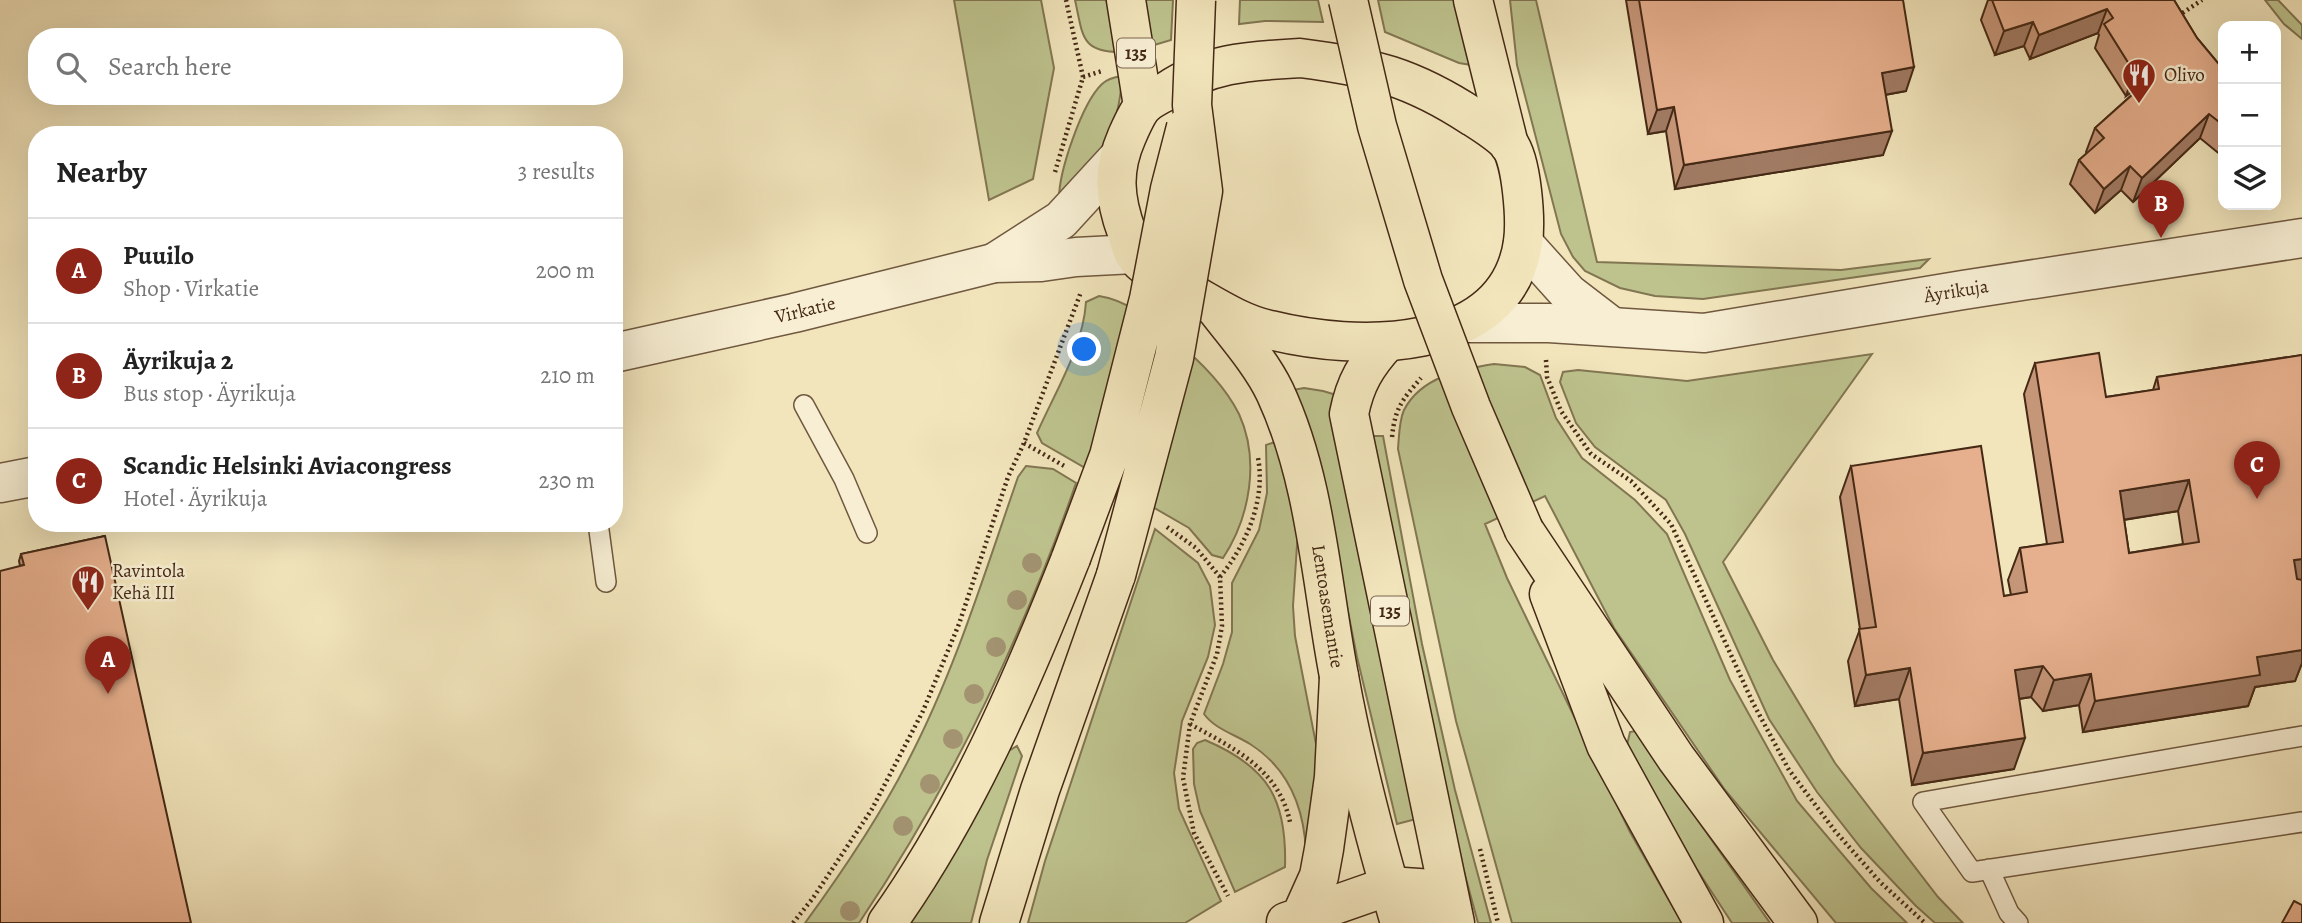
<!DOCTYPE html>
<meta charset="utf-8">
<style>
body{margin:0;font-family:Alegreya,serif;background:#f6f6f6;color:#222}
.controls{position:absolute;right:21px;top:21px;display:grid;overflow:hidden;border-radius:14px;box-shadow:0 7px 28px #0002}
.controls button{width:63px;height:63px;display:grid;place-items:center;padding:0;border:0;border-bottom:2px solid #e0e0e0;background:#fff;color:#222;font:35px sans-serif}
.you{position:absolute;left:1085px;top:350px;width:24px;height:24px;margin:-18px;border:5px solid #fff;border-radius:50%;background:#1a73e8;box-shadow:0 0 0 10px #1a73e833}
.badge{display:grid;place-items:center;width:46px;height:46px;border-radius:50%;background:#8f2418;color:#fff;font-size:23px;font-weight:700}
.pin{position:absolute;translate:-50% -58px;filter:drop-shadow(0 2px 4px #0008)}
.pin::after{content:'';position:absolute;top:37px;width:24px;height:21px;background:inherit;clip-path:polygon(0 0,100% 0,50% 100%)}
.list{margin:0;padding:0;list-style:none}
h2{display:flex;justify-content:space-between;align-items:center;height:91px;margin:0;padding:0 28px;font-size:30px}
h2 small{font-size:23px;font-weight:400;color:#767676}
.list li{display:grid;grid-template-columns:46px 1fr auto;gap:21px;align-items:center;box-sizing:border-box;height:105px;padding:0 28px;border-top:2px solid #e0e0e0}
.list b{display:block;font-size:26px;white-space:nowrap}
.list p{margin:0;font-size:23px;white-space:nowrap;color:#767676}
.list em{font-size:23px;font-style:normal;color:#767676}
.icon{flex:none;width:38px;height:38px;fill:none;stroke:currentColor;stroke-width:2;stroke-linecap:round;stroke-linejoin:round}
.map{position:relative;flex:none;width:2302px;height:923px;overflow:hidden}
.search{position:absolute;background:#fff;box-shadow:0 7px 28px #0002;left:28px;top:28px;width:595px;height:77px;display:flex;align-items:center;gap:18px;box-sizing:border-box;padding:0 24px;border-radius:28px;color:#767676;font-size:26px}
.panel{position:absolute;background:#fff;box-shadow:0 7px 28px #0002;left:28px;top:126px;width:595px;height:406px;border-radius:28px}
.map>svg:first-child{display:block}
.green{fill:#bec38e;stroke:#827652;stroke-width:2}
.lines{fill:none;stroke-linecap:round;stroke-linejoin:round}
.service-casing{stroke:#70583f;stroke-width:22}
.tertiary-casing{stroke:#70583f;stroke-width:41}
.primary-casing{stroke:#452915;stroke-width:41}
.trunk-casing{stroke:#452915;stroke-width:41}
.path{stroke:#452915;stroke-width:4.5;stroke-dasharray:2 3.5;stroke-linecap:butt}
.service{stroke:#f7eed3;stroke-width:19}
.tertiary{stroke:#f7eed3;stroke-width:38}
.primary{stroke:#f2e5bc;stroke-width:38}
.trunk{stroke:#f2e5bc;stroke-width:38}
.trunk-bridge-casing{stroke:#452915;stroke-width:41;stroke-linecap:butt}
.trunk-bridge{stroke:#f2e5bc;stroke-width:38}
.tree{fill:#a39371}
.wall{fill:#c69679;stroke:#452915;stroke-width:2;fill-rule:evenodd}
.shaded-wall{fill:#a17a63;stroke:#452915;stroke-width:2}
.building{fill:#e6af8d;stroke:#452915;stroke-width:2;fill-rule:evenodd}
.labels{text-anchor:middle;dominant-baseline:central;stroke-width:5;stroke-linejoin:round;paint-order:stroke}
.shield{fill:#f7eed3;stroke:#7a644e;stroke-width:2}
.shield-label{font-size:18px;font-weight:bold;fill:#452915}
.poi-label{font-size:19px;fill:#452915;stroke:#f7eed3;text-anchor:start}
.street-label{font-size:19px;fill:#452915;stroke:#f7eed3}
</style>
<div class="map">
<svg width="2302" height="923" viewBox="0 0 2302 923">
<rect width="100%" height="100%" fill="#f2e5bc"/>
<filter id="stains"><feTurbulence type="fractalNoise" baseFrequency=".00286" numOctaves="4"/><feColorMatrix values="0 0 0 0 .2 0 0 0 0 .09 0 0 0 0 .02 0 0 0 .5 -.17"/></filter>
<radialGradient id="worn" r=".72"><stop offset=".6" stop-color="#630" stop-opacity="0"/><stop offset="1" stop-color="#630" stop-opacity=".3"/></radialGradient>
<!-- green -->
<path class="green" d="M954,0H1041L1054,68L1033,179L989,200Z
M1075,0H1106L1112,13L1123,52C1080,53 1083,35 1075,0Z
M1139,0H1173L1171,40L1151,46Z
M1240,0H1318L1323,22L1265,21L1239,24Z
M1378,0H1460L1477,66L1459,63L1385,32Z
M1510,0H1536L1597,262L1841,270L1929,259L1920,268L1703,299L1655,296L1620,288L1585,271L1573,257L1561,234L1517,65Z
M2265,0H2278L2302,25V39L2284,24Z
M1122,76C1119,137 1098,158 1059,201C1058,173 1082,103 1102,84C1107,79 1115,77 1122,76Z
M1099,296C1127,300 1151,320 1172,338C1198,359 1224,384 1239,414C1260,460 1250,517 1223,558L1212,555L1189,528L1042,443L1037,433C1055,392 1083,348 1086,302Z
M1872,354L1723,562L1773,660L1835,763L1938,897L1963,923H1935L1916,906L1861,848L1817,792L1769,719L1685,534L1666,500L1595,447L1576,423L1560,382L1563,372L1578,370L1687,381Z
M1494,364L1525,367L1540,375L1556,418L1582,458L1635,500L1667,534L1730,680L1797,801L1871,888L1907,923H1836L1725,790L1614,628L1545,496L1485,524L1507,578L1630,832L1682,923H1512L1456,721L1398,449C1399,437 1399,421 1404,410C1421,377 1461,369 1494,364Z
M1304,388L1323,391L1340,396L1416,819L1397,824L1357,657L1330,521L1287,391Z
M1367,436H1383L1422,644L1455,790L1491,923H1478L1432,753Z
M1281,440L1299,515L1293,606L1295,636L1317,749L1319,794L1306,852C1304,808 1288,768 1250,744C1234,734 1215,729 1204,714L1223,664L1232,632V583L1259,530L1267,493L1266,445Z
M1026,466L1053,469L1076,483C1022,639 951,786 859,923H805C843,871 879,818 908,761C955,671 985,572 1018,477Z
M1155,529L1198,563L1210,586L1215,625L1208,657L1182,721L1174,773L1179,809L1221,901L1185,923H1028L1045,861Z
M1635,731L1645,745L1770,923H1732L1696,868L1627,745L1630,732Z
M1205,740C1269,767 1287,800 1285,867L1235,892L1200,811L1194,784L1193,749L1197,743Z
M1017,746L1022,756L987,860L971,923H906L1007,752Z"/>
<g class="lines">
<!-- service casing -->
<g class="service-casing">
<path id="service" d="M804,405L844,479L867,533
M598,523L606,582
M2302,736L1923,802L1972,872L2302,822
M1989,869L2009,913L2018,923"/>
</g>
<!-- tertiary casing -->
<g class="tertiary-casing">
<g id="tertiary">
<path d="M1523,243L1568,293L1611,326"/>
<path d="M994,263L1061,220L1117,159"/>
<path id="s1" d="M1466,323H1549L1704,333L1963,290L2302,238"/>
<path id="s2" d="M614,353L794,313L994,263L1041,262L1076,257L1134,254"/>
<path d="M0,483L37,476"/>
</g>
</g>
<!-- primary casing -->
<g class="primary-casing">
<g id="primary">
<path d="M1300,58C1372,67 1412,77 1473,117C1484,124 1500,134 1509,144C1522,161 1526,220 1523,242C1507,356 1354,351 1270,330C1241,324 1214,306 1189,292C1172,281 1146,272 1134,254C1131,248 1129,239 1127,233C1114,198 1112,170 1127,136C1131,127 1137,113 1143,106C1149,100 1159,95 1167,91C1210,62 1250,61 1300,58Z"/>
<path id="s3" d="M1217,310C1237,336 1261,363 1275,392C1316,480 1321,582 1339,676C1354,759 1376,842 1400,923"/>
<path d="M1387,342C1366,365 1355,383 1349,414L1455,923"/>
</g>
</g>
<!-- trunk casing -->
<g class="trunk-casing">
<path id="trunk" d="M1126,0L1143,106
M1473,0L1509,145
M1524,530L1676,758L1798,923
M1549,594L1606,745L1704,923
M1301,916L1319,876L1324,849L1334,777L1339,677
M1286,922L1389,886L1447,890
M887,923C966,812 1021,684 1071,558
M999,923L1040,790L1116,575
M1409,923L1447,890"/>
</g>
<!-- path -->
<path class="path" d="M2178,16L2202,0
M1083,77L1102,71
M1055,172L1083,77L1066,0
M1546,360L1547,377L1561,411L1591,454L1631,481L1671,524L1753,703L1789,770L1835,831L1880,882L1925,923
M1392,437C1395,408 1402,400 1421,378
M1024,443L1066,467
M1167,527L1196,548L1220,577L1222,626L1217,654L1190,724L1183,778L1194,833L1228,896
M1220,577C1246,545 1266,500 1258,458
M1190,724C1233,748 1279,769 1290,822
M1480,849L1498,923
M793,923L813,898L872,809L923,711L959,624L1008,477L1024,443L1081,292"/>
<!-- service -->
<use href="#service" class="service"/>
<!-- tertiary -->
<use href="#tertiary" class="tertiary"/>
<!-- primary -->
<use href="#primary" class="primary"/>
<!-- trunk -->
<use href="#trunk" class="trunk"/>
<!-- trunk-bridge casing -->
<g class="trunk-bridge-casing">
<path id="trunk-bridge" d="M1348,0L1377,126L1423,280L1471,407L1524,530
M1071,558L1109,456L1149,299L1170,189L1186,127
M1116,575L1174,358L1203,191L1192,105L1196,0"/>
</g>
<!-- trunk-bridge -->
<use href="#trunk-bridge" class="trunk-bridge"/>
</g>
<!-- trees -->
<g class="tree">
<circle cx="1032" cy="563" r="10"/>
<circle cx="1017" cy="600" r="10"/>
<circle cx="996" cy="647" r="10"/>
<circle cx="974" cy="694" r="10"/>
<circle cx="953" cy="739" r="10"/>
<circle cx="930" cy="784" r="10"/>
<circle cx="903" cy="826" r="10"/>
<circle cx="850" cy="911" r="10"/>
</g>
<!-- wall -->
<path class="wall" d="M1626,0H1903L1906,91L1885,95L1883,155L1675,189L1666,131L1648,134Z
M1988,0H2174L2197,38L2223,69V154L2222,156L2200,138L2133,202L2121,190L2095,213L2070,184L2079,160L2087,153L2086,152L2095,128L2135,92L2134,90L2126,96L2095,48L2099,35L2098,33L2030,59L2024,46L1995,55L1981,20Z
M2302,355V663L2295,681L2255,687L2248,706L2083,732L2079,705L2043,711L2031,697L2019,699L2014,769L1912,785L1899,699L1855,706L1848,661L1860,629L1840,497L1851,466L2004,596L2011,595L2008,580L2020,548L2047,544L2024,394L2035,363L2106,397L2153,390L2157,377ZM2178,511L2183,544L2129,553L2124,520Z
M105,536L20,566L19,561L21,554Z"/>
<!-- shaded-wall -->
<path class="shaded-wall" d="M2107,9L2098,33L2030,59L2039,35Z
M2033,22L2024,46L1995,55L2004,31Z
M2143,66L2134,90L2126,96L2134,72Z
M1914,67L1906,91L1873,97L1882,73Z
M1674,107L1666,131L1648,134L1657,110Z
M2209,114L2200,138L2133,202L2142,178Z
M1892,131L1883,155L1675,189L1684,165Z
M2130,166L2121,190L2095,213L2104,189Z
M2189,480L2178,511L2109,522L2120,491Z
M2302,559V588L2283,591L2294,560Z
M2302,650V663L2295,681L2255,687L2248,706L2083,732L2095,701L2257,657Z
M2043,666L2031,697L2004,701L2015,670Z
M1910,668L1899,699L1855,706L1866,675Z
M2091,674L2079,705L2043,711L2054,680Z
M2025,738L2014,769L1912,785L1923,753Z"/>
<!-- building -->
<path class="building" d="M1639,0H1903L1914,67L1882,73L1892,131L1684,165L1674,107L1657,110Z
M1992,0H2174L2197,38L2223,69V125L2209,114L2142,178L2130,166L2104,189L2079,160L2104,138L2095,128L2151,78L2143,66L2134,72L2104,24L2113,18L2107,9L2039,35L2033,22L2004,31Z
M2099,353L2106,397L2159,389L2157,377L2302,355V559L2294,560L2297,579L2302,580V650L2257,657L2260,675L2095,701L2091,674L2054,680L2043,666L2015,670L2025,738L1923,753L1910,668L1866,675L1859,629L1876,627L1851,466L1981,446L2004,596L2027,592L2020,548L2063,542L2035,363ZM2189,480L2199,542L2129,553L2120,491Z
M105,536L191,923H0V571L24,565L21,554Z
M2294,901L2302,905V923H2282Z"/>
<!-- icons -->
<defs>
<g id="restaurant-pin" transform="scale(1.75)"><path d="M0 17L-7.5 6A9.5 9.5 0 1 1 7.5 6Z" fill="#8f2418" stroke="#f7eed3"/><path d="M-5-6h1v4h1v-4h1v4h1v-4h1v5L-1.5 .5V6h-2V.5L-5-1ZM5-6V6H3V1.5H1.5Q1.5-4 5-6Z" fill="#fff"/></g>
</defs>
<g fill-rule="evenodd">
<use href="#restaurant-pin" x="2139" y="75"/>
<use href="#restaurant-pin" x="88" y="582"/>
</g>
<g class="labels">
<!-- shield labels -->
<g class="shield">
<rect x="1117" y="38.5" width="38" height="29" rx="5"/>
<rect x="1371" y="596.5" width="38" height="29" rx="5"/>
</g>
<g class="shield-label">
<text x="1136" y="53">135</text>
<text x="1390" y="611">135</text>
</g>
<!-- poi labels -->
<g class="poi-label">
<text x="2164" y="75">Olivo</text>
<text x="112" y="571">Ravintola<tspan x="112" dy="22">Kehä III</tspan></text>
</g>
<!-- street labels -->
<g class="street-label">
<text stroke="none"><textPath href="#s1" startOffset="494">Äyrikuja</textPath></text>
<text stroke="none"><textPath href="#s2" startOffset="196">Virkatie</textPath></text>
<text stroke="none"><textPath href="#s3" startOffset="322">Lentoasemantie</textPath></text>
</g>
</g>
<rect width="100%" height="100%" filter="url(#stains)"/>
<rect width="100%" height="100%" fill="url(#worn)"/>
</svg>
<div class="controls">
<button>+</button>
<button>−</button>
<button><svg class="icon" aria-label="layers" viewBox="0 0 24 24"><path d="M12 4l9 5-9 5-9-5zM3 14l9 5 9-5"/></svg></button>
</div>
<div class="you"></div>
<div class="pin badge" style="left:108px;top:694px">A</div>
<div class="pin badge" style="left:2161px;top:238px">B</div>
<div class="pin badge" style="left:2257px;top:499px">C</div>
<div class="search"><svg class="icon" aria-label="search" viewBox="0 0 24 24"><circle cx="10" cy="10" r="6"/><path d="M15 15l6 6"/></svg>Search here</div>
<section class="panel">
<h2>Nearby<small>3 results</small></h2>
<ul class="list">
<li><span class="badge">A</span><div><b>Puuilo</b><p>Shop · Virkatie</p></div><em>200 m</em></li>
<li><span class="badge">B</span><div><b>Äyrikuja 2</b><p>Bus stop · Äyrikuja</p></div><em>210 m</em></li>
<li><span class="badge">C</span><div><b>Scandic Helsinki Aviacongress</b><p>Hotel · Äyrikuja</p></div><em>230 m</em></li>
</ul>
</section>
</div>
